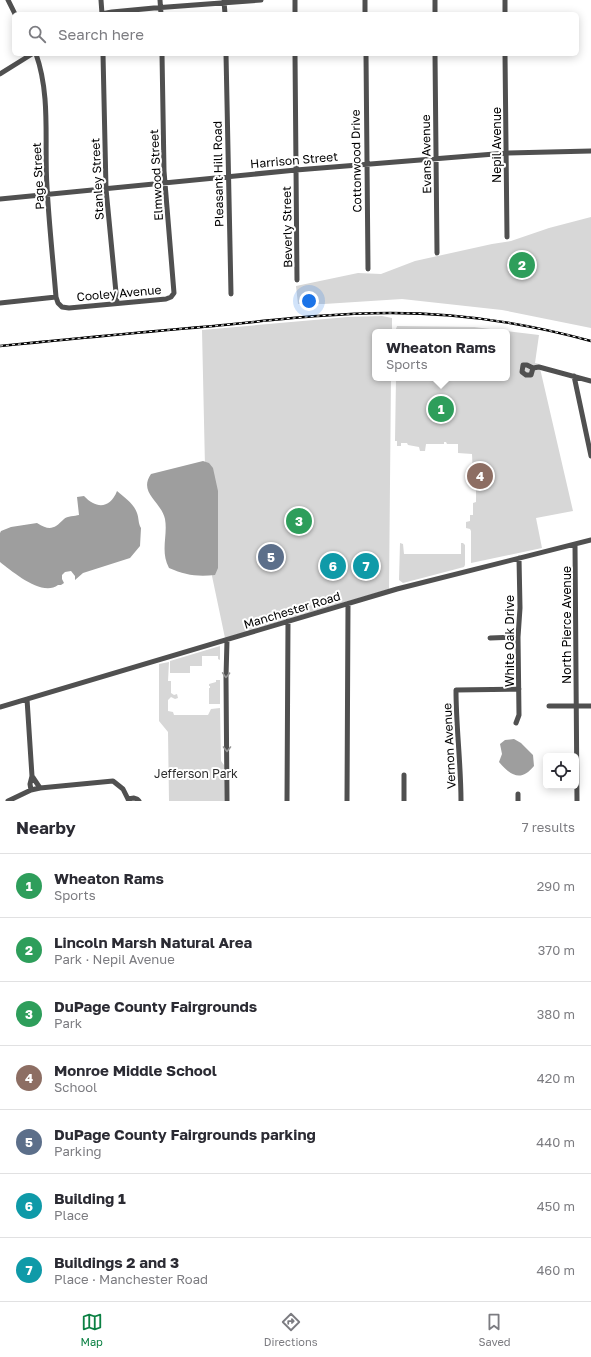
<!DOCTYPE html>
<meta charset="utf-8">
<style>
body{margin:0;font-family:"Golos Text",sans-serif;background:#f2f2f3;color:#2b2b33}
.controls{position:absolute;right:12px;bottom:12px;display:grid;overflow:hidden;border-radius:6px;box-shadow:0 2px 10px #0003}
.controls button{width:36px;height:36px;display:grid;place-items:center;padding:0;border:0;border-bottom:1px solid #e1e1e2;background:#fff;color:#2b2b33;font:20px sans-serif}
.you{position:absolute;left:309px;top:301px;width:14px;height:14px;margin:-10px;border:3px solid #fff;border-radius:50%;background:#1a73e8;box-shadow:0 0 0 6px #1a73e833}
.badge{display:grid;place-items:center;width:26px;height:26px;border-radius:50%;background:#0b8043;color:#fff;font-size:13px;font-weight:700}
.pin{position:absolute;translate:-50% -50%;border:2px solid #fff;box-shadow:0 1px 4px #0006}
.popup{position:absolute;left:372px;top:329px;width:138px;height:52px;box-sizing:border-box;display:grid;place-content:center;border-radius:6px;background:#fff;filter:drop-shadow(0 1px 3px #0005);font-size:13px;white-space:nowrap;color:#7c7c81}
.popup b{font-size:15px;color:#2b2b33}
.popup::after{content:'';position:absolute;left:50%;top:100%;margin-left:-8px;border:8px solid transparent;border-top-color:#fff}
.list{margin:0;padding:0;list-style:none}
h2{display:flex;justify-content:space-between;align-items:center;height:52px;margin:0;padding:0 16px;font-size:17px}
h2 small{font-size:13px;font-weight:400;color:#7c7c81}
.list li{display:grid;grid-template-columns:26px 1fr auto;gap:12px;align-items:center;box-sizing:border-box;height:64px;padding:0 16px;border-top:1px solid #e1e1e2}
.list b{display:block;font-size:15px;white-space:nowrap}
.list p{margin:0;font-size:13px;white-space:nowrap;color:#7c7c81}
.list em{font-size:13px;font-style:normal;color:#7c7c81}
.icon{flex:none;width:22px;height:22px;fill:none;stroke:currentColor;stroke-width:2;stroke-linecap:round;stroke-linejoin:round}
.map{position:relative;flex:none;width:591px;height:801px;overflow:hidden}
.search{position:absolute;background:#fff;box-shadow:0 2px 10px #0003;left:12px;right:12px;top:12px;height:44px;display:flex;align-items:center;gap:10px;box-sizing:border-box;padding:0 14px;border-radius:6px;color:#7c7c81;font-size:15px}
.sheet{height:500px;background:#fff}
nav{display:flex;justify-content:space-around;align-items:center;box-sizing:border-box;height:56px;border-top:1px solid #e1e1e2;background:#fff;font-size:11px;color:#7c7c81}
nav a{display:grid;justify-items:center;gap:2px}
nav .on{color:#0b8043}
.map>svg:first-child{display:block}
.green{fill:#d7d7d7}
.water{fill:#9e9e9e}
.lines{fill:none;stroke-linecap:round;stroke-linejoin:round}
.minor{stroke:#505050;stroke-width:5}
.rail-casing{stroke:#000;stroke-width:2.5}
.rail{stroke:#fff;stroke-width:1;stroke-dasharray:3;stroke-linecap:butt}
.oneway{stroke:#969696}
.labels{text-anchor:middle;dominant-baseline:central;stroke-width:4;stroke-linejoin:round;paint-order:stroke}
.street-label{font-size:12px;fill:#000;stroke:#fff}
.park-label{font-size:12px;fill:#2e2e2e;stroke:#fff}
</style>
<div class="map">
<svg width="591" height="801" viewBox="0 0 591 801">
<rect width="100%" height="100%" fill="#fff"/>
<!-- green -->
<path class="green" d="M591,217V328L502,310L402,299L324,304H298L296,286L358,273L381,274L415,261L492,244L511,241L549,228Z
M382,316L392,318V332H375V378H391L389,589L225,638L212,576L205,467L202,330L348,317Z
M397,326L474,327L539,335L535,363L539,364L573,511L536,518L542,548L471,563V531L470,529L466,528V522L470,521V515H473V503L476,502V481L475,479H473H479L473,477L472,454L458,453V444H447L446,442H444V444H426L425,451H420L419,447L408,445L407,443H401V446H397V441H395L396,378H507V332H395Z
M400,543L403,544L404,554H461V543H463L465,545V565L464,567L403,583L399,580Z
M220,646V660L218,659V656H202V666H190V673H170V661Z
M169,662L168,681H171V693L174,695L177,694L178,698L175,699L171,697L168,700V711L173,712L174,715H208L211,709L220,708L221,761L224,765V801H169L168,732L159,721V664Z
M216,680H220V704H209V688H210V686H209V684L216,682Z"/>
<!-- water -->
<path class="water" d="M203,461L209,463L213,468L218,491V568L215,575C197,577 185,575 169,568C160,551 168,536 165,519C161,501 138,493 151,474Z
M117,491C125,498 134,504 137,513C139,518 138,523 141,528L140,546L130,558L83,573L75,580V576L71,571L65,572L62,575V579L64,583L61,585H58C42,597 13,572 0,562V533L1,531L11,527L37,523C50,531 54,529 64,519C67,516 75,516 79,515L77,497L84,496C96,509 110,509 117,491Z
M514,739L521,743L533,755L534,766C521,782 511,776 499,762L502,754L500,744L505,740Z"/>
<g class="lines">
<!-- minor -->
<path class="minor" d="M8,0L15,14
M101,0L102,14
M160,0L161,14
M295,0V14
M365,0V14
M435,0V14
M505,0V14
M224,1L225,14
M101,14L112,12L154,8L261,0
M36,54C51,96 44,143 47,187C49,224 53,260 56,297L58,303L62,307L69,308L166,299L171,297L174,293L164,171L162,54
M103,54L106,189L117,303
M226,54L231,294
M295,54L297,280
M366,54L368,269
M435,54L437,253
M505,54L507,237
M0,74L32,54
M0,199L296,170L507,153L591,151
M0,303L56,297
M533,368L527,365H523L522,372L526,375H531L533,368L539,367L591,381
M574,376L591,456
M575,544L577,801
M490,638L518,637
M27,699L32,776L30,784L31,790
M549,706H591
M0,707L397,589L591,540
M516,723L519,715L518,637L520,608L519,558
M404,775V801
M32,776L40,788
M518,794V801
M128,799L134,798L137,799L139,801
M8,801L31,790L40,788L113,781L123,789L129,801
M227,801L226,677L227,640
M287,801L288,621
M347,801L348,604
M461,801C461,764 456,727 456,690L519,689"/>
<!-- rail casing -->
<g class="rail-casing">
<path id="rail" d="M0,346C71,339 142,332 214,326C273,320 332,313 391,313C459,313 526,323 591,341"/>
</g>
<!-- rail -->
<use href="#rail" class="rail"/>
</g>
<!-- one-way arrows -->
<defs><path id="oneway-chevron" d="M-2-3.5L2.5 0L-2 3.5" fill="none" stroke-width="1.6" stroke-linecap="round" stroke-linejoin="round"/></defs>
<g class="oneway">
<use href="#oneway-chevron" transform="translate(226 675) rotate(92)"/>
<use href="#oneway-chevron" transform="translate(227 749) rotate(90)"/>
</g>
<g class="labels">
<!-- street labels -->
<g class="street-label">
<text transform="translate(496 145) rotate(-90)">Nepil Avenue</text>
<text transform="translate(426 154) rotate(-91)">Evans Avenue</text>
<text transform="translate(294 160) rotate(-5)">Harrison Street</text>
<text transform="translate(356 161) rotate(-91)">Cottonwood Drive</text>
<text transform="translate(218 174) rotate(-91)">Pleasant Hill Road</text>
<text transform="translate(156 175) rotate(-93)">Elmwood Street</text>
<text transform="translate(38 176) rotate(-93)">Page Street</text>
<text transform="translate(97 179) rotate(-93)">Stanley Street</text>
<text transform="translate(287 227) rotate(-91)">Beverly Street</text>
<text transform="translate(119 293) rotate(-5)">Cooley Avenue</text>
<text transform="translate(292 610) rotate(-17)">Manchester Road</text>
<text transform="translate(566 625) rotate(-90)">North Pierce Avenue</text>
<text transform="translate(509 641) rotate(-90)">White Oak Drive</text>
<text transform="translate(449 746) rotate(-93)">Vernon Avenue</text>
</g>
<!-- park labels -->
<g class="park-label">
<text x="196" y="773">Jefferson Park</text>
</g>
</g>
</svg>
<div class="controls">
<button><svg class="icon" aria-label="locate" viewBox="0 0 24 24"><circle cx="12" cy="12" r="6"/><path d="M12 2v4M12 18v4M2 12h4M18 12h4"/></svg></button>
</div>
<div class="you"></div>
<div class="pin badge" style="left:441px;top:409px;background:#2e9e5b">1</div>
<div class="popup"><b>Wheaton Rams</b>Sports</div>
<div class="pin badge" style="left:522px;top:265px;background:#2e9e5b">2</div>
<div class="pin badge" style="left:299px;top:521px;background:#2e9e5b">3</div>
<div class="pin badge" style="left:480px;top:476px;background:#8d6e63">4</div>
<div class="pin badge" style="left:271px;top:557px;background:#5c6f8a">5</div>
<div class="pin badge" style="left:333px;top:566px;background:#0f9aa8">6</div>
<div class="pin badge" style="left:366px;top:566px;background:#0f9aa8">7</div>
<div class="search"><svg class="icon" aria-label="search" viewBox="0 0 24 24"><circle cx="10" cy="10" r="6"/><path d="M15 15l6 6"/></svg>Search here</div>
</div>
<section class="sheet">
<h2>Nearby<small>7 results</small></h2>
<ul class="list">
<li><span class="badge" style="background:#2e9e5b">1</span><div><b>Wheaton Rams</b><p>Sports</p></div><em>290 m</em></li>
<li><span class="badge" style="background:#2e9e5b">2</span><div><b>Lincoln Marsh Natural Area</b><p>Park · Nepil Avenue</p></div><em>370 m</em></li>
<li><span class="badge" style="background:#2e9e5b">3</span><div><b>DuPage County Fairgrounds</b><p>Park</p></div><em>380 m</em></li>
<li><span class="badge" style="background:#8d6e63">4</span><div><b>Monroe Middle School</b><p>School</p></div><em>420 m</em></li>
<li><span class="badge" style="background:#5c6f8a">5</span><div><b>DuPage County Fairgrounds parking</b><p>Parking</p></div><em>440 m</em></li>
<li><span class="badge" style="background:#0f9aa8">6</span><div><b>Building 1</b><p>Place</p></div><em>450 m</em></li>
<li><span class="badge" style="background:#0f9aa8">7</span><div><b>Buildings 2 and 3</b><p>Place · Manchester Road</p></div><em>460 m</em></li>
</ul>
</section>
<nav>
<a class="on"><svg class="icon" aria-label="map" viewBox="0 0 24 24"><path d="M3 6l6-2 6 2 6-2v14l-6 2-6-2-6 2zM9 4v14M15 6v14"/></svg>Map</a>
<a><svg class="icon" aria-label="directions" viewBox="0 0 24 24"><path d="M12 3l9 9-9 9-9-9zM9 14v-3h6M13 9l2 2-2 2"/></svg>Directions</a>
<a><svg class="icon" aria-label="saved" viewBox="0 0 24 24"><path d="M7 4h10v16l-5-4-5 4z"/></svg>Saved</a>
</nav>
